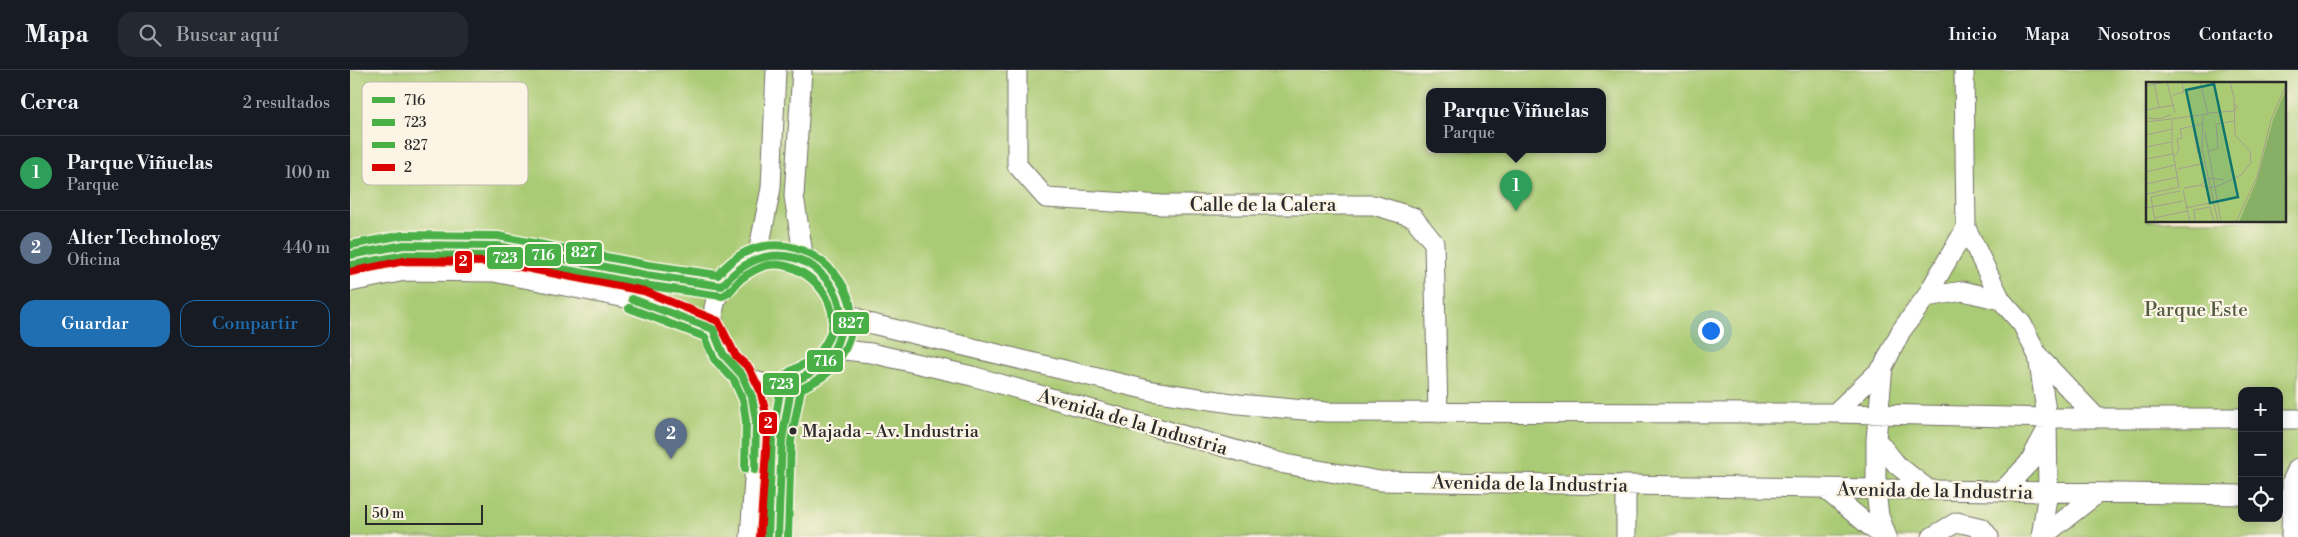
<!DOCTYPE html>
<html lang="es">
<meta charset="utf-8">
<style>
body{margin:0;font-family:"Libre Bodoni",serif;background:#242831;color:#f1f3f6}
.controls{position:absolute;right:15px;bottom:15px;display:grid;overflow:hidden;border-radius:10px;box-shadow:0 2px 12px #0003}
.controls button{width:45px;height:45px;display:grid;place-items:center;padding:0;border:0;border-bottom:1px solid #363941;background:#171b24;color:#f1f3f6;font:25px sans-serif}
.scale{position:absolute;left:15px;bottom:12px;width:118px;box-sizing:border-box;padding-left:5px;border:2px solid #2b2b2b;border-top:0;font-size:14px;line-height:18px;white-space:nowrap;color:#2b2b2b;-webkit-text-stroke:4px #fcf5e5;paint-order:stroke}
.you{position:absolute;left:1360px;top:260px;width:18px;height:18px;margin:-12px;border:4px solid #fff;border-radius:50%;background:#1a73e8;box-shadow:0 0 0 8px #1a73e833}
.badge{display:grid;place-items:center;width:32px;height:32px;border-radius:50%;background:#1f6fb2;color:#fff;font-size:16px;font-weight:700}
.pin{position:absolute;translate:-50% -41px;filter:drop-shadow(0 1px 2px #0008)}
.pin::after{content:'';position:absolute;top:26px;width:18px;height:15px;background:inherit;clip-path:polygon(0 0,100% 0,50% 100%)}
.popup{position:absolute;left:1076px;top:18px;width:180px;height:65px;box-sizing:border-box;display:grid;place-content:center;border-radius:10px;background:#171b24;filter:drop-shadow(0 1px 4px #0005);font-size:16px;white-space:nowrap;color:#9ea1a6}
.popup b{font-size:19px;color:#f1f3f6}
.popup::after{content:'';position:absolute;left:50%;top:100%;margin-left:-10px;border:10px solid transparent;border-top-color:#171b24}
.list{margin:0;padding:0;list-style:none}
h2{display:flex;justify-content:space-between;align-items:center;height:65px;margin:0;padding:0 20px;font-size:21px}
h2 small{font-size:16px;font-weight:400;color:#9ea1a6}
.list li{display:grid;grid-template-columns:32px 1fr auto;gap:15px;align-items:center;box-sizing:border-box;height:75px;padding:0 20px;border-top:1px solid #363941}
.list b{display:block;font-size:19px;white-space:nowrap}
.list p{margin:0;font-size:16px;white-space:nowrap;color:#9ea1a6}
.list em{font-size:16px;font-style:normal;color:#9ea1a6}
.actions{display:flex;gap:10px;padding:15px 20px}
.actions a{flex:1;padding:11px 0;border:1px solid #1f6fb2;border-radius:15px;text-align:center;font-size:18px;color:#1f6fb2}
.actions .main{background:#1f6fb2;color:#fff}
.icon{flex:none;width:28px;height:28px;fill:none;stroke:currentColor;stroke-width:2;stroke-linecap:round;stroke-linejoin:round}
.map{position:relative;flex:none;width:1948px;height:467px;overflow:hidden}
header{display:flex;align-items:center;gap:30px;box-sizing:border-box;height:70px;padding:0 25px;background:#171b24;border-bottom:1px solid #363941}
header strong{font-size:24px}
nav{display:flex;gap:28px;margin-inline-start:auto;font-size:18px}
.search{width:350px;height:45px;background:#242831;display:flex;align-items:center;gap:12px;box-sizing:border-box;padding:0 18px;border-radius:15px;color:#9ea1a6;font-size:19px}
main{display:flex}
aside{flex:1;background:#171b24}
.map>svg:first-child{display:block}
.green{fill:#aacb74;stroke:#6a7b50;fill-rule:evenodd}
.lines{fill:none;stroke-linecap:round;stroke-linejoin:round}
.minor-casing{stroke:#736e65;stroke-width:21}
.minor{stroke:#fff;stroke-width:19}
.bus-1-casing{stroke:#fcf5e5;stroke-width:11}
.bus-2-casing{stroke:#fcf5e5;stroke-width:11}
.bus-3-casing{stroke:#fcf5e5;stroke-width:11}
.bus-4-casing{stroke:#fcf5e5;stroke-width:11}
.bus-1{stroke:#48b046;stroke-width:8}
.bus-2{stroke:#48b046;stroke-width:8}
.bus-3{stroke:#48b046;stroke-width:8}
.bus-4{stroke:#db0000;stroke-width:8}
.bus-dot{fill:#2b2b2b;stroke:#fcf5e5;stroke-width:2}
.labels{text-anchor:middle;dominant-baseline:central;stroke-width:4.5;stroke-linejoin:round;paint-order:stroke}
.bus-label{font-size:18px;fill:#2b2b2b;stroke:#fcf5e5;text-anchor:start}
.street-label{font-size:19px;fill:#2b2b2b;stroke:#fcf5e5}
.park-label{font-size:19px;fill:#515b41;stroke:#fcf5e5}
.inset-road{fill:none;stroke:#a69d8f;stroke-width:1}
.view{fill:#0f766e;fill-opacity:0.15;stroke:#0f766e;stroke-width:2.5}
.inset-edge{fill:none;stroke:#2b2b2b;stroke-width:2.5}
.key{fill:#fcf5e5;stroke:#bdb8ad;stroke-width:1}
.key-label{font-size:14px;fill:#2b2b2b}
.line-badge{stroke:#fcf5e5;stroke-width:2}
.badge-label{font-size:14px;text-anchor:middle;font-weight:bold;fill:#fff}
</style>
<header>
<strong>Mapa</strong>
<div class="search"><svg class="icon" aria-label="search" viewBox="0 0 24 24"><circle cx="10" cy="10" r="6"/><path d="M15 15l6 6"/></svg>Buscar aquí</div>
<nav><a>Inicio</a><a>Mapa</a><a>Nosotros</a><a>Contacto</a></nav>
</header>
<main>
<aside>
<h2>Cerca<small>2 resultados</small></h2>
<ul class="list">
<li><span class="badge" style="background:#2e9e5b">1</span><div><b>Parque Viñuelas</b><p>Parque</p></div><em>100 m</em></li>
<li><span class="badge" style="background:#5c6f8a">2</span><div><b>Alter Technology</b><p>Oficina</p></div><em>440 m</em></li>
</ul>
<div class="actions"><a class="main">Guardar</a><a>Compartir</a></div>
</aside>
<div class="map">
<svg width="1948" height="467" viewBox="0 0 1948 467">
<rect width="100%" height="100%" fill="#fcf5e5"/>
<filter id="ink" filterUnits="userSpaceOnUse"><feTurbulence type="fractalNoise" baseFrequency=".02" numOctaves="2"/><feDisplacementMap in="SourceGraphic" scale="10" xChannelSelector="R" yChannelSelector="G"/><feConvolveMatrix kernelMatrix="1 2 1 2 8 2 1 2 1" color-interpolation-filters="sRGB"/></filter>
<filter id="wash" filterUnits="userSpaceOnUse"><feTurbulence type="fractalNoise" baseFrequency=".0096" numOctaves="4" result="noise"/><feDisplacementMap in="SourceGraphic" scale="20" xChannelSelector="R" yChannelSelector="G"/><feGaussianBlur stdDeviation="1.12" result="paint"/><feColorMatrix in="noise" values="0 0 0 0 0 0 0 0 0 0 0 0 0 0 0 0 0 1.4 0 .05"/><feComposite in="paint" operator="in"/></filter>
<g filter="url(#wash)">
<rect width="100%" height="100%" fill="#f8e9d2"/>
<!-- green -->
<path class="green" d="M0,0H1948V467H0ZM1797,14H1934V151H1797ZM1080,22H1252V80H1080ZM1892,321H1929V448H1892Z"/>
</g>
<g filter="url(#ink)">
<g class="lines">
<!-- minor casing -->
<g class="minor-casing">
<path id="minor" d="M452,0L444,126L454,190
M667,0V95L696,128L813,135H1024L1063,147L1084,173L1088,343
M1614,0L1616,158L1651,230L1672,254L1688,286L1697,348L1698,422L1691,467
M0,185L54,175L147,176L296,205L372,216
M363 250a65 65 0 1 1 130 0a65 65 0 1 1-130 0Z
M407,188L421,118L426,0
M0,212L55,201L144,202L291,231L363,259
M1576,227L1613,221L1651,230
M492,240L514,252L802,321L888,334L976,342L1485,343L1697,348H1892
M485,279L521,283L622,306L935,394L1030,411L1892,425
M1688,286L1745,346
M391,304L401,324L408,353L400,467
M1485,343L1533,297
M1929,349H1948
M1526,369L1547,395L1579,420
M1276,416V467
M1476,420L1533,467
M1652,421L1679,393L1695,363
M428,467L433,360L442,313
M1537,467L1529,446L1526,421V369L1533,297L1551,261L1576,227L1616,158
M1582,467L1607,452L1632,458L1639,467
M1692,467L1748,423
M1941,467L1942,411L1948,398"/>
</g>
<!-- minor -->
<use href="#minor" class="minor"/>
<!-- bus-1 casing -->
<g class="bus-1-casing">
<path id="bus-1" d="M0,185L54,175L147,176L296,205L372,216C437,137 530,230 474,293C467,301 452,307 442,313L432,370L428,467
M282,229L363,259L373,284L392,305L402,327L406,351L405,400"/>
</g>
<!-- bus-2 casing -->
<g class="bus-2-casing">
<path id="bus-2" d="M2,195L55,185L146,186L294,215L372,226C381,224 384,215 391,209C397,204 411,196 419,195C454,190 495,231 479,267C476,273 471,282 466,286C457,296 438,298 432,310L422,369L418,467
M279,238L355,267L364,289L384,310L393,330L396,352L395,399"/>
</g>
<!-- bus-3 casing -->
<g class="bus-3-casing">
<path id="bus-3" d="M0,175L53,165L148,166L298,195L368,205C429,129 537,214 491,286C487,291 484,298 480,301C472,309 460,314 451,319L441,371L438,467"/>
</g>
<!-- bus-4 casing -->
<g class="bus-4-casing">
<path id="bus-4" d="M0,202L54,191L145,192L294,221L368,251L386,286L399,298L410,320L418,351L410,467"/>
</g>
<!-- bus-1 -->
<use href="#bus-1" class="bus-1"/>
<!-- bus-2 -->
<use href="#bus-2" class="bus-2"/>
<!-- bus-3 -->
<use href="#bus-3" class="bus-3"/>
<!-- bus-4 -->
<use href="#bus-4" class="bus-4"/>
</g>
</g>
<!-- markers -->
<circle class="bus-dot" cx="443" cy="361" r="4.5"/>
<g class="labels">
<!-- bus labels -->
<g class="bus-label">
<text x="452" y="361">Majada - Av. Industria</text>
</g>
<!-- street labels -->
<g class="street-label">
<text x="913" y="135">Calle de la Calera</text>
<text transform="translate(783 352) rotate(16)">Avenida de la Industria</text>
<text transform="translate(1180 414) rotate(1)">Avenida de la Industria</text>
<text transform="translate(1585 421) rotate(1)">Avenida de la Industria</text>
</g>
<!-- park labels -->
<g class="park-label">
<text x="1846" y="240">Parque Este</text>
</g>
</g>
<!-- overview -->
<g transform="translate(1796 12)">
<rect width="140" height="140" fill="#f8e9d2"/>
<path d="M0,0H140V140H0Z" fill="#aacb74"/>
<path d="M140,8V140H93L111,98L127,38Z" fill="#87af66"/>
<path class="inset-road" d="M8,0L13,26M21,0L29,31M0,4L20,0M27,13L38,10L36,1M0,28L28,23M63,31L88,29L91,25L89,22M57,34L56,67L72,140M0,36L13,37L25,33M25,37L62,32L54,0M26,38V65L33,105M0,40L25,37M59,50L75,140M0,53L26,47M0,65L25,60M61,70L72,66L70,42L88,39M52,72L47,44L57,42M29,74L33,68L31,57L36,56L34,47L47,44M0,77L27,72M32,87L59,81M0,90L29,83M0,102L32,95M55,103L61,106L72,104L95,93L105,81L104,69L89,53L88,16L84,0M55,103L62,96L78,98M38,106L55,103M37,108L44,140M1,112L33,105M5,115L34,109M5,115L9,140M0,126L37,119M39,126L68,120M8,136L41,129M49,140L48,128L64,125L68,140M90,140L111,95L125,38L140,3"/>
<path class="view" d="M68,2L92,115L64,121L40,8Z"/>
<rect width="140" height="140" class="inset-edge"/>
</g>
<!-- legend -->
<rect x="12" y="12" width="166" height="103" rx="8" class="key"/>
<rect x="22" y="27" width="23" height="6" fill="#48b046"/>
<rect x="22" y="49" width="23" height="7" fill="#48b046"/>
<rect x="22" y="72" width="23" height="6" fill="#48b046"/>
<rect x="22" y="94" width="23" height="7" fill="#db0000"/>
<g class="key-label">
<text x="54" y="35">716</text>
<text x="54" y="57">723</text>
<text x="54" y="80">827</text>
<text x="54" y="102">2</text>
</g>
<g class="line-badge">
<rect x="215" y="171" width="38" height="24" rx="5" fill="#48b046"/>
<rect x="174" y="173" width="38" height="24" rx="5" fill="#48b046"/>
<rect x="136" y="176" width="38" height="24" rx="5" fill="#48b046"/>
<rect x="104" y="180" width="19" height="24" rx="5" fill="#db0000"/>
<rect x="482" y="241" width="38" height="24" rx="5" fill="#48b046"/>
<rect x="456" y="279" width="38" height="24" rx="5" fill="#48b046"/>
<rect x="412" y="302" width="38" height="24" rx="5" fill="#48b046"/>
<rect x="408" y="341" width="20" height="24" rx="5" fill="#db0000"/>
</g>
<g class="badge-label">
<text x="234" y="187">827</text>
<text x="193" y="190">716</text>
<text x="155" y="193">723</text>
<text x="113" y="196">2</text>
<text x="501" y="258">827</text>
<text x="475" y="296">716</text>
<text x="431" y="319">723</text>
<text x="418" y="358">2</text>
</g>
</svg>
<div class="controls">
<button>+</button>
<button>−</button>
<button><svg class="icon" aria-label="locate" viewBox="0 0 24 24"><circle cx="12" cy="12" r="6"/><path d="M12 2v4M12 18v4M2 12h4M18 12h4"/></svg></button>
</div>
<div class="scale">50 m</div>
<div class="you"></div>
<div class="pin badge" style="left:1166px;top:141px;background:#2e9e5b">1</div>
<div class="popup"><b>Parque Viñuelas</b>Parque</div>
<div class="pin badge" style="left:321px;top:389px;background:#5c6f8a">2</div>
</div>
</main>
